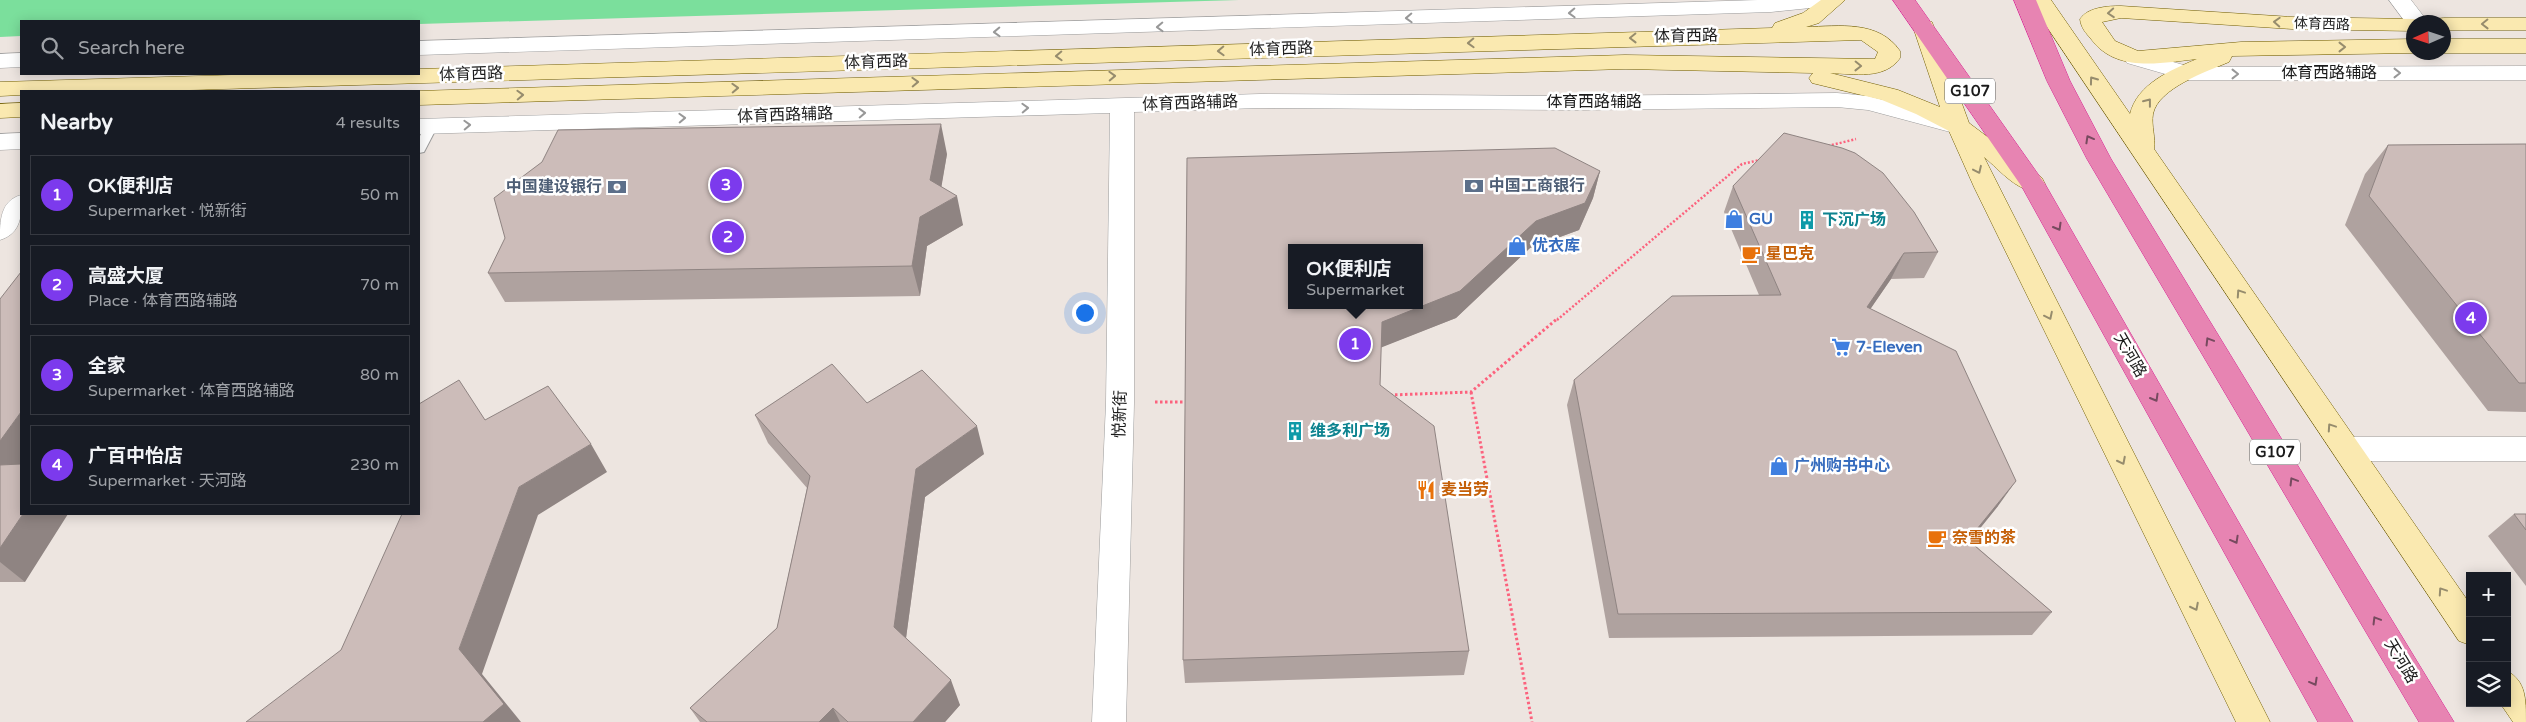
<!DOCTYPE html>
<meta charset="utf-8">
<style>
body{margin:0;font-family:"Varela Round","Noto Sans SC",sans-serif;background:#20242c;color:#f1f3f6}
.controls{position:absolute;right:15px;bottom:15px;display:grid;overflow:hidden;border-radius:0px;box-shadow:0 2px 12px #0003}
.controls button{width:45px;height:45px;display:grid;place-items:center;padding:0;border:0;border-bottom:1px solid #363941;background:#171b24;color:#f1f3f6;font:25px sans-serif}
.compass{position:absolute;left:2406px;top:15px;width:45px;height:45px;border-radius:50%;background:#171b24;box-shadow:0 2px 12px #0003;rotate:267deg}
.you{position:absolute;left:1084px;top:312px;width:18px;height:18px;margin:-12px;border:4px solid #fff;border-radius:50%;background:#1a73e8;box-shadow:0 0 0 8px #1a73e833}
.badge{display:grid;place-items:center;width:32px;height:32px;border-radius:50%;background:#7c3aed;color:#fff;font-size:16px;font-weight:700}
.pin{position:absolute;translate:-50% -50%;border:2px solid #fff;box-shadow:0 1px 5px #0006}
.popup{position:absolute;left:1288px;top:244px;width:135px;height:65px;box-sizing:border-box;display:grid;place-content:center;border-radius:0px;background:#171b24;filter:drop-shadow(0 1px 4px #0005);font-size:16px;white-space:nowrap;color:#9ea1a6}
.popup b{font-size:19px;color:#f1f3f6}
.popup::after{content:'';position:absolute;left:50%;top:100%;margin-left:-10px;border:10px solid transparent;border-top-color:#171b24}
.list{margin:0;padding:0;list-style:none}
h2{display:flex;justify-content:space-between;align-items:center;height:65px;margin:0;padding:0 20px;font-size:21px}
h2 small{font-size:16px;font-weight:400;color:#9ea1a6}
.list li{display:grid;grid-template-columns:32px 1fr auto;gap:15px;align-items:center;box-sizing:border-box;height:80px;margin:0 10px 10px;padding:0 10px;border:1px solid #363941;border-radius:0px}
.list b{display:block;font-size:19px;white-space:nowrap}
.list p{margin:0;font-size:16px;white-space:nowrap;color:#9ea1a6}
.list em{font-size:16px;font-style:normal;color:#9ea1a6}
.icon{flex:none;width:28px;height:28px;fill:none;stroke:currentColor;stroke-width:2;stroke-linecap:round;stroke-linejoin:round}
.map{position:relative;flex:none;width:2526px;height:722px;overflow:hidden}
.search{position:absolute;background:#171b24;box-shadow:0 2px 12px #0003;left:20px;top:20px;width:400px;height:55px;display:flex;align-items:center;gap:12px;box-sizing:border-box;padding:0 18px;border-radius:0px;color:#9ea1a6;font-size:19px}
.panel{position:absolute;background:#171b24;box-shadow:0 2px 12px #0003;left:20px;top:90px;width:400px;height:425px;border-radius:0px}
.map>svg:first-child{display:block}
.pitch{fill:#7bdf9c}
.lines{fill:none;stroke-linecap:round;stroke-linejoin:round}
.lane-casing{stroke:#9c9c9c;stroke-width:2}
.street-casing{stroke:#9c9c9c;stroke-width:1}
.secondary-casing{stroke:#715e03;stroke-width:1}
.highway-casing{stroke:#d72092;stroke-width:1}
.path-far1{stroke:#fc627d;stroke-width:2.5;stroke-dasharray:2 2;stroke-linecap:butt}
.path{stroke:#fc627d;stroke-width:3;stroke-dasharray:2.5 2.5;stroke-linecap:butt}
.lane{fill:#fff;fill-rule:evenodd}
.street{fill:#fff;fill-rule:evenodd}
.secondary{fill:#fae9b0;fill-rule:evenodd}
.highway{fill:#e784b2;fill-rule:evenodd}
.wall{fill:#afa29f}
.shaded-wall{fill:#8f8482}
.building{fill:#ccbcb9;stroke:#8f8482;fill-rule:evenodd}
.oneway{stroke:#989898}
.oneway2{stroke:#968c6d}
.oneway3{stroke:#774a5f}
.labels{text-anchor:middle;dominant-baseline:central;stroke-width:5;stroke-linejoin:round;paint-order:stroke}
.far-street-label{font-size:14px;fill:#1b1b1b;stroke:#fff}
.shield{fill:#fff;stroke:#5f5f5f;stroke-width:1}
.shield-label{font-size:15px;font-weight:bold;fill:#1b1b1b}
.street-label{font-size:16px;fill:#1b1b1b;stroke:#fff}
.service-label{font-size:16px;font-weight:bold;fill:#4e5e75;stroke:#fff;text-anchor:start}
.shop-label{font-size:16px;font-weight:bold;fill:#366cbe;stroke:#fff;text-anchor:start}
.culture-label{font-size:16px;font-weight:bold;fill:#0d838f;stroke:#fff;text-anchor:start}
.food-label{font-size:16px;font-weight:bold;fill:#c56008;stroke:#fff;text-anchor:start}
</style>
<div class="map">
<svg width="2526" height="722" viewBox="0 0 2526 722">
<rect width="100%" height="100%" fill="#ede5e0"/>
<!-- pitch -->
<path class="pitch" d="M0,0H1239L419,24V21H21V36L0,37Z"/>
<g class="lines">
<!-- lane casing -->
<g class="lane-casing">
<path id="lane" d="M431,123L437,127L424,152L419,153V138L426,124Z"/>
</g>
<!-- street casing -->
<g class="street-casing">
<path id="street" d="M1758,0H1841L1837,4L1830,6L1771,12L419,55V41Z
M2389,0H2411L2428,22H2414V28L2409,27Z
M2135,51L2187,66L2212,67L2526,66V80H2186L2127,63L2124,58L2127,53Z
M21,53V67L0,68V54Z
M1837,93L1868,96L1962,120L1966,125L1962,130L1954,133L1868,110L1837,107L1577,110L1260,108L1134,112V403L1126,722H1092L1106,403L1110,113L419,134V119L1260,94L1577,96Z
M21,133V149L0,150V134Z
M21,195C22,214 22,233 0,240C0,221 0,201 21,195Z
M2346,437H2526V461H2346L2336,457L2331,449L2336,441Z"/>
</g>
<!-- secondary casing -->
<g class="secondary-casing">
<path id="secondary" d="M1821,0H1845L1819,23L1806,27C1839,26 1879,20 1900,51V58C1885,80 1854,74 1830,73L1898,90L1940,107L1913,27L1916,22L1924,20L1932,22L1969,123L2042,178L2045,184L2042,190C2020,196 2000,170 1984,157L2270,722H2236L1974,187L1949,131L1916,114L1882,100L1812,83L1809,78L1813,73L1625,69L419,105L417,91L1625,55L1875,59L1878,52L1861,40L157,91H21V95L0,96V82L268,74H419V69L1772,28L1775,23L1803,13Z
M2029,0H2051L2130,114C2137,84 2171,70 2197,59C2160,63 2116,73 2091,39C2086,33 2081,28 2080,19C2088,7 2108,6 2121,6L2292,17L2414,19L2423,22H2414V31L2292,29L2121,18L2102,22L2115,41L2138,51L2241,42L2414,39V53L2232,56L2229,62C2208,71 2158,88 2153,114C2151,126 2156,138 2154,149L2470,604V645L2459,641Z
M2444,18H2526V30H2444V22H2434L2436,19Z
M2444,39H2526V53H2444Z
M21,103V117L0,118V104Z
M2507,671C2526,681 2526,699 2526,722H2513L2500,703H2507Z"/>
</g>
<!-- highway casing -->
<g class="highway-casing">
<path id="highway" d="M1893,0H1915L2045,184L2353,722H2318L2022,187Z
M2014,0H2036L2070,81L2111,159L2454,722H2419L2087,159L2047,81Z"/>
</g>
<!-- path-far1 -->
<path class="path-far1" d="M1828,146L1856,139
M1557,320L1742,164L1760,160"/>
<!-- path -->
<path class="path" d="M1471,392L1532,722
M1390,395L1471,392L1558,318
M1155,402H1187"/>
<!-- lane -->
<use href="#lane" class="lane"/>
<!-- street -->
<use href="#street" class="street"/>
<!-- secondary -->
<use href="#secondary" class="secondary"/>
<!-- highway -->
<use href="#highway" class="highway"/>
</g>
<!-- wall -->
<path class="wall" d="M2526,144V412L2488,411L2345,225L2365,174L2388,145Z
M947,154L941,187L963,225L927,246L920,296L505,302L488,273Z
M1187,158L1600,171L1593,198L1579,230L1530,248L1456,318L1381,347L1380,385L1469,651L1464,675L1185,683L1183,660Z
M1733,186L1938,252L1924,278L1891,279L1870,309L1998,506L1970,541L2052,612L2032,635L1609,638L1567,405L1574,380L1759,295L1724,212Z
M0,299L25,582H0Z
M867,403L984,454L925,497L906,638L960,705L945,722H700L690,708L777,628L807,488L768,443L755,415Z
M2514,514H2526V586L2488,536Z"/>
<!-- shaded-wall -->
<path class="shaded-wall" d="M941,124L947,154L938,207L957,196L963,225L927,246L920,296L912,266L920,217Z
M1600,171L1593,198L1579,230L1530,248L1456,318L1380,348L1382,322L1536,221Z
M1904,253L1891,279L1854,333L1867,307Z
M21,412V477L0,480V441Z
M977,426L984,454L925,497L904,653L894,627L916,469Z
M591,444L607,472L538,515L482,674L521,722H483L459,649L519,487Z
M2016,481L1998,506L1951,564L1968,540Z
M23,514H68L25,582L0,562V548Z
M951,680L960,705L945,722H913Z
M833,708L840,722H819Z"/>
<!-- building -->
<path class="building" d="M941,124L930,180L957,196L920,217L912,266L488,273L505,238L494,198L542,162L558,130Z
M1784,133L1842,148L1855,153L1883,173L1914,212L1938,252L1904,253L1867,307L1956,351L2016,481L1968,540L2052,612L1618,614L1574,380L1672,296L1781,295L1733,186Z
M2526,144V383H2519L2369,196L2388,145Z
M1555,148L1600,171L1585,203L1536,221L1460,291L1382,322L1380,385L1434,426L1469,651L1183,660L1187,158ZM1291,248H1419V305H1291Z
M21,272V412L0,441V299Z
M832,364L867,403L922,370L977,426L916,469L894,627L951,680L913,722H848L833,708L819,722H707L690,708L777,628L810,476L755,415Z
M459,380L485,420L548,386L591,444L519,487L459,649L504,704L483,722H246L341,650L402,514H419V404Z
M21,464V514H23L0,548V465Z
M2514,514H2526V530Z"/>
<!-- one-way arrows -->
<defs><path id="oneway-chevron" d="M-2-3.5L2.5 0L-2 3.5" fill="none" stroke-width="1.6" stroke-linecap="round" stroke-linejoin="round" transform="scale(1.25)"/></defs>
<g class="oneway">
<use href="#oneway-chevron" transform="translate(1572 13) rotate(178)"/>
<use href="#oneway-chevron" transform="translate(1409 18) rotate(178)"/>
<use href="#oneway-chevron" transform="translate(1160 27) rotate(178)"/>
<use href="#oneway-chevron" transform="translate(997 32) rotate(178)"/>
<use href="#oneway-chevron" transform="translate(2397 73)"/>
<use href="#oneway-chevron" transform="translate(2235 74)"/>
<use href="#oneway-chevron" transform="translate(1025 108) rotate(-2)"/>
<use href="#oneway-chevron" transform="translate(862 113) rotate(-2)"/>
<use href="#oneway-chevron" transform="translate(682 118) rotate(-2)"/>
<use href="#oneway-chevron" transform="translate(467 125) rotate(-2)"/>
</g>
<g class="oneway2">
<use href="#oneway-chevron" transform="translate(2111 13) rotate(176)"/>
<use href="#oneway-chevron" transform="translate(2277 22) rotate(-177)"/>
<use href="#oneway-chevron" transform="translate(2485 24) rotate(179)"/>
<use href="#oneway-chevron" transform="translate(1633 38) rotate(179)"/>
<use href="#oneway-chevron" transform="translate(1471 43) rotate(178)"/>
<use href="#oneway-chevron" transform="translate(2342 47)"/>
<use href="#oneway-chevron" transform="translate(1221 51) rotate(178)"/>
<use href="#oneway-chevron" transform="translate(1059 56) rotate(178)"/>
<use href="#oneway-chevron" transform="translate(1858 66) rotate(1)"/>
<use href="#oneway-chevron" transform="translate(1112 76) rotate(-2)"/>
<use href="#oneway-chevron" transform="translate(2093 80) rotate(-126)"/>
<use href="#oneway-chevron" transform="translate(915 82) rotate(-2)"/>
<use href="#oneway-chevron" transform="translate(735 88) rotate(-2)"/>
<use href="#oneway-chevron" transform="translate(520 95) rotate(-2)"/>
<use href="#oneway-chevron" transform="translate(2148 102) rotate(-52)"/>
<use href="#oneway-chevron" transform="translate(1978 170) rotate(65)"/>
<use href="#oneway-chevron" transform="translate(2240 293) rotate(-124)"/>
<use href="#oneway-chevron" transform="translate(2049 316) rotate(64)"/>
<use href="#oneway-chevron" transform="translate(2331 427) rotate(-124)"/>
<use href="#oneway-chevron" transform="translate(2122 461) rotate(63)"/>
<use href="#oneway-chevron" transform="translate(2442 591) rotate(-124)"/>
<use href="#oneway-chevron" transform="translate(2195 607) rotate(63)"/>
</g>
<g class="oneway3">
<use href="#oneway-chevron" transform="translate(2089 139) rotate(-119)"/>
<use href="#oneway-chevron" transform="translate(2058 227) rotate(60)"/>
<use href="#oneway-chevron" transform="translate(2209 341) rotate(-121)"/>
<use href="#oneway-chevron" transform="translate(2155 398) rotate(60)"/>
<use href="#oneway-chevron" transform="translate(2293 481) rotate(-121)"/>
<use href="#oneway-chevron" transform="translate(2235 540) rotate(61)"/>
<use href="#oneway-chevron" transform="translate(2376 620) rotate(-121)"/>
<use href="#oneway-chevron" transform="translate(2314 682) rotate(61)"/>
</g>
<!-- icons -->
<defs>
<g id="bank-bare" transform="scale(1.5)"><path d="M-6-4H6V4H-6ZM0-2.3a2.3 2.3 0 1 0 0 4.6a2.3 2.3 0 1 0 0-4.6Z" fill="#5c6f8a" stroke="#fff" stroke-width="2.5" paint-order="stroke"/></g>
<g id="shop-bare" transform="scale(1.5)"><path d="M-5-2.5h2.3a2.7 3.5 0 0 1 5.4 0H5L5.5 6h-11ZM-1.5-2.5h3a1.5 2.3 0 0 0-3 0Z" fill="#3f7fe0" stroke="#fff" stroke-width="2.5" paint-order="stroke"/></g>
<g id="building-bare" transform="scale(1.5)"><path d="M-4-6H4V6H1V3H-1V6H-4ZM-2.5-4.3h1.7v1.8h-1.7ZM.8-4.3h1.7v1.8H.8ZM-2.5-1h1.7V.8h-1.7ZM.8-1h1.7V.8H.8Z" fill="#0f9aa8" stroke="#fff" stroke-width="2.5" paint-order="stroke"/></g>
<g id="cafe-bare" transform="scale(1.5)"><path d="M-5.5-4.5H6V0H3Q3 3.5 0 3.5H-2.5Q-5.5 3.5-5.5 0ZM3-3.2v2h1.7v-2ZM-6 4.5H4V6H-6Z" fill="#e8710a" stroke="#fff" stroke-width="2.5" paint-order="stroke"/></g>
<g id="supermarket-bare" transform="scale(1.5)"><path d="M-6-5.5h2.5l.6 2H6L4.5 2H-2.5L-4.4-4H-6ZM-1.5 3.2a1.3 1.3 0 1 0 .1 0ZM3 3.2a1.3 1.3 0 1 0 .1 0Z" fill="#3f7fe0" stroke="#fff" stroke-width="2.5" paint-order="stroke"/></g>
<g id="restaurant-bare" transform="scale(1.5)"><path d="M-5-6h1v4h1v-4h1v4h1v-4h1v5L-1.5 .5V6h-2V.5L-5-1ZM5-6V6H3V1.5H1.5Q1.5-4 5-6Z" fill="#e8710a" stroke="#fff" stroke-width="2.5" paint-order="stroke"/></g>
</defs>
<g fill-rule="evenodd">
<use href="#bank-bare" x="1474" y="186"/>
<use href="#bank-bare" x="617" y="187"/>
<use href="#shop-bare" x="1734" y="219"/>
<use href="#building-bare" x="1807" y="220"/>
<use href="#shop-bare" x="1517" y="246"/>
<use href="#cafe-bare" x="1751" y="254"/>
<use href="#supermarket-bare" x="1841" y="347"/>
<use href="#building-bare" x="1295" y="431"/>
<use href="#shop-bare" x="1779" y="466"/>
<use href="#restaurant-bare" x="1426" y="490"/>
<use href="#cafe-bare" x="1937" y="538"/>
</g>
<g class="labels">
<!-- far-street labels -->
<g class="far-street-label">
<text transform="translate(2322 24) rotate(2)">体育西路</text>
</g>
<!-- shield labels -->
<g class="shield">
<rect x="1945" y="78.5" width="50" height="25" rx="4"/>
<rect x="2250" y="439.5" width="50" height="25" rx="4"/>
</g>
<g class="shield-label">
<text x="1970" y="91">G107</text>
<text x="2275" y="452">G107</text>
</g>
<!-- street labels -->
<g class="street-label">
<text transform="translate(1686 36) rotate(-1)">体育西路</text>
<text transform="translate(1281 49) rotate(-2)">体育西路</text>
<text transform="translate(876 62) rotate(-2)">体育西路</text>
<text x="2329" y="73">体育西路辅路</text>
<text transform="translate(471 74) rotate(-2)">体育西路</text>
<text x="1594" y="102">体育西路辅路</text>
<text transform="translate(1190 103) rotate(-2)">体育西路辅路</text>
<text transform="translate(785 115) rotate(-2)">体育西路辅路</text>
<text transform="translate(2130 355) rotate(60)">天河路</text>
<text transform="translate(1120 414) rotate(-88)">悦新街</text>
<text transform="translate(2401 661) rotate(59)">天河路</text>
</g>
<!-- service labels -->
<g class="service-label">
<text x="1489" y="186">中国工商银行</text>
<text x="602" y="187" text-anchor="end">中国建设银行</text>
</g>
<!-- shop labels -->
<g class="shop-label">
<text x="1749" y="219">GU</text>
<text x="1532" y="246">优衣库</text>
<text x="1856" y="347">7-Eleven</text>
<text x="1794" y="466">广州购书中心</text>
</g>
<!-- culture labels -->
<g class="culture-label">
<text x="1822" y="220">下沉广场</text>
<text x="1310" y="431">维多利广场</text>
</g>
<!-- food labels -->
<g class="food-label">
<text x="1766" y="254">星巴克</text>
<text x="1441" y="490">麦当劳</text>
<text x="1952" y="538">奈雪的茶</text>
</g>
</g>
</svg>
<div class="controls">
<button>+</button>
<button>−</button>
<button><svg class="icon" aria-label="layers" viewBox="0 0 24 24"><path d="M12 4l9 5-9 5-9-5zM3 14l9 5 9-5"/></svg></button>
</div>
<svg class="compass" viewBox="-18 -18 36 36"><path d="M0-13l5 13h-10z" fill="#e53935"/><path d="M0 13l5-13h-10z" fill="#9ea1a6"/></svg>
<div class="you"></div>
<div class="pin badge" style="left:1355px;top:344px">1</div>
<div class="popup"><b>OK便利店</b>Supermarket</div>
<div class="pin badge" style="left:728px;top:237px">2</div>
<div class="pin badge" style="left:726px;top:185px">3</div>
<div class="pin badge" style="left:2471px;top:318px">4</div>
<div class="search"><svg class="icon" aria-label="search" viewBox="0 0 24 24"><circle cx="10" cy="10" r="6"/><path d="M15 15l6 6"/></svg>Search here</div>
<section class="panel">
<h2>Nearby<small>4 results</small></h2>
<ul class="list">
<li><span class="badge">1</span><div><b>OK便利店</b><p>Supermarket · 悦新街</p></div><em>50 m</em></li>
<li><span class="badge">2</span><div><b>高盛大厦</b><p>Place · 体育西路辅路</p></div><em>70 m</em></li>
<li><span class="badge">3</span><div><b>全家</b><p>Supermarket · 体育西路辅路</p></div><em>80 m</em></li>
<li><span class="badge">4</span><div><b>广百中怡店</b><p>Supermarket · 天河路</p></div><em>230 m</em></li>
</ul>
</section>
</div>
